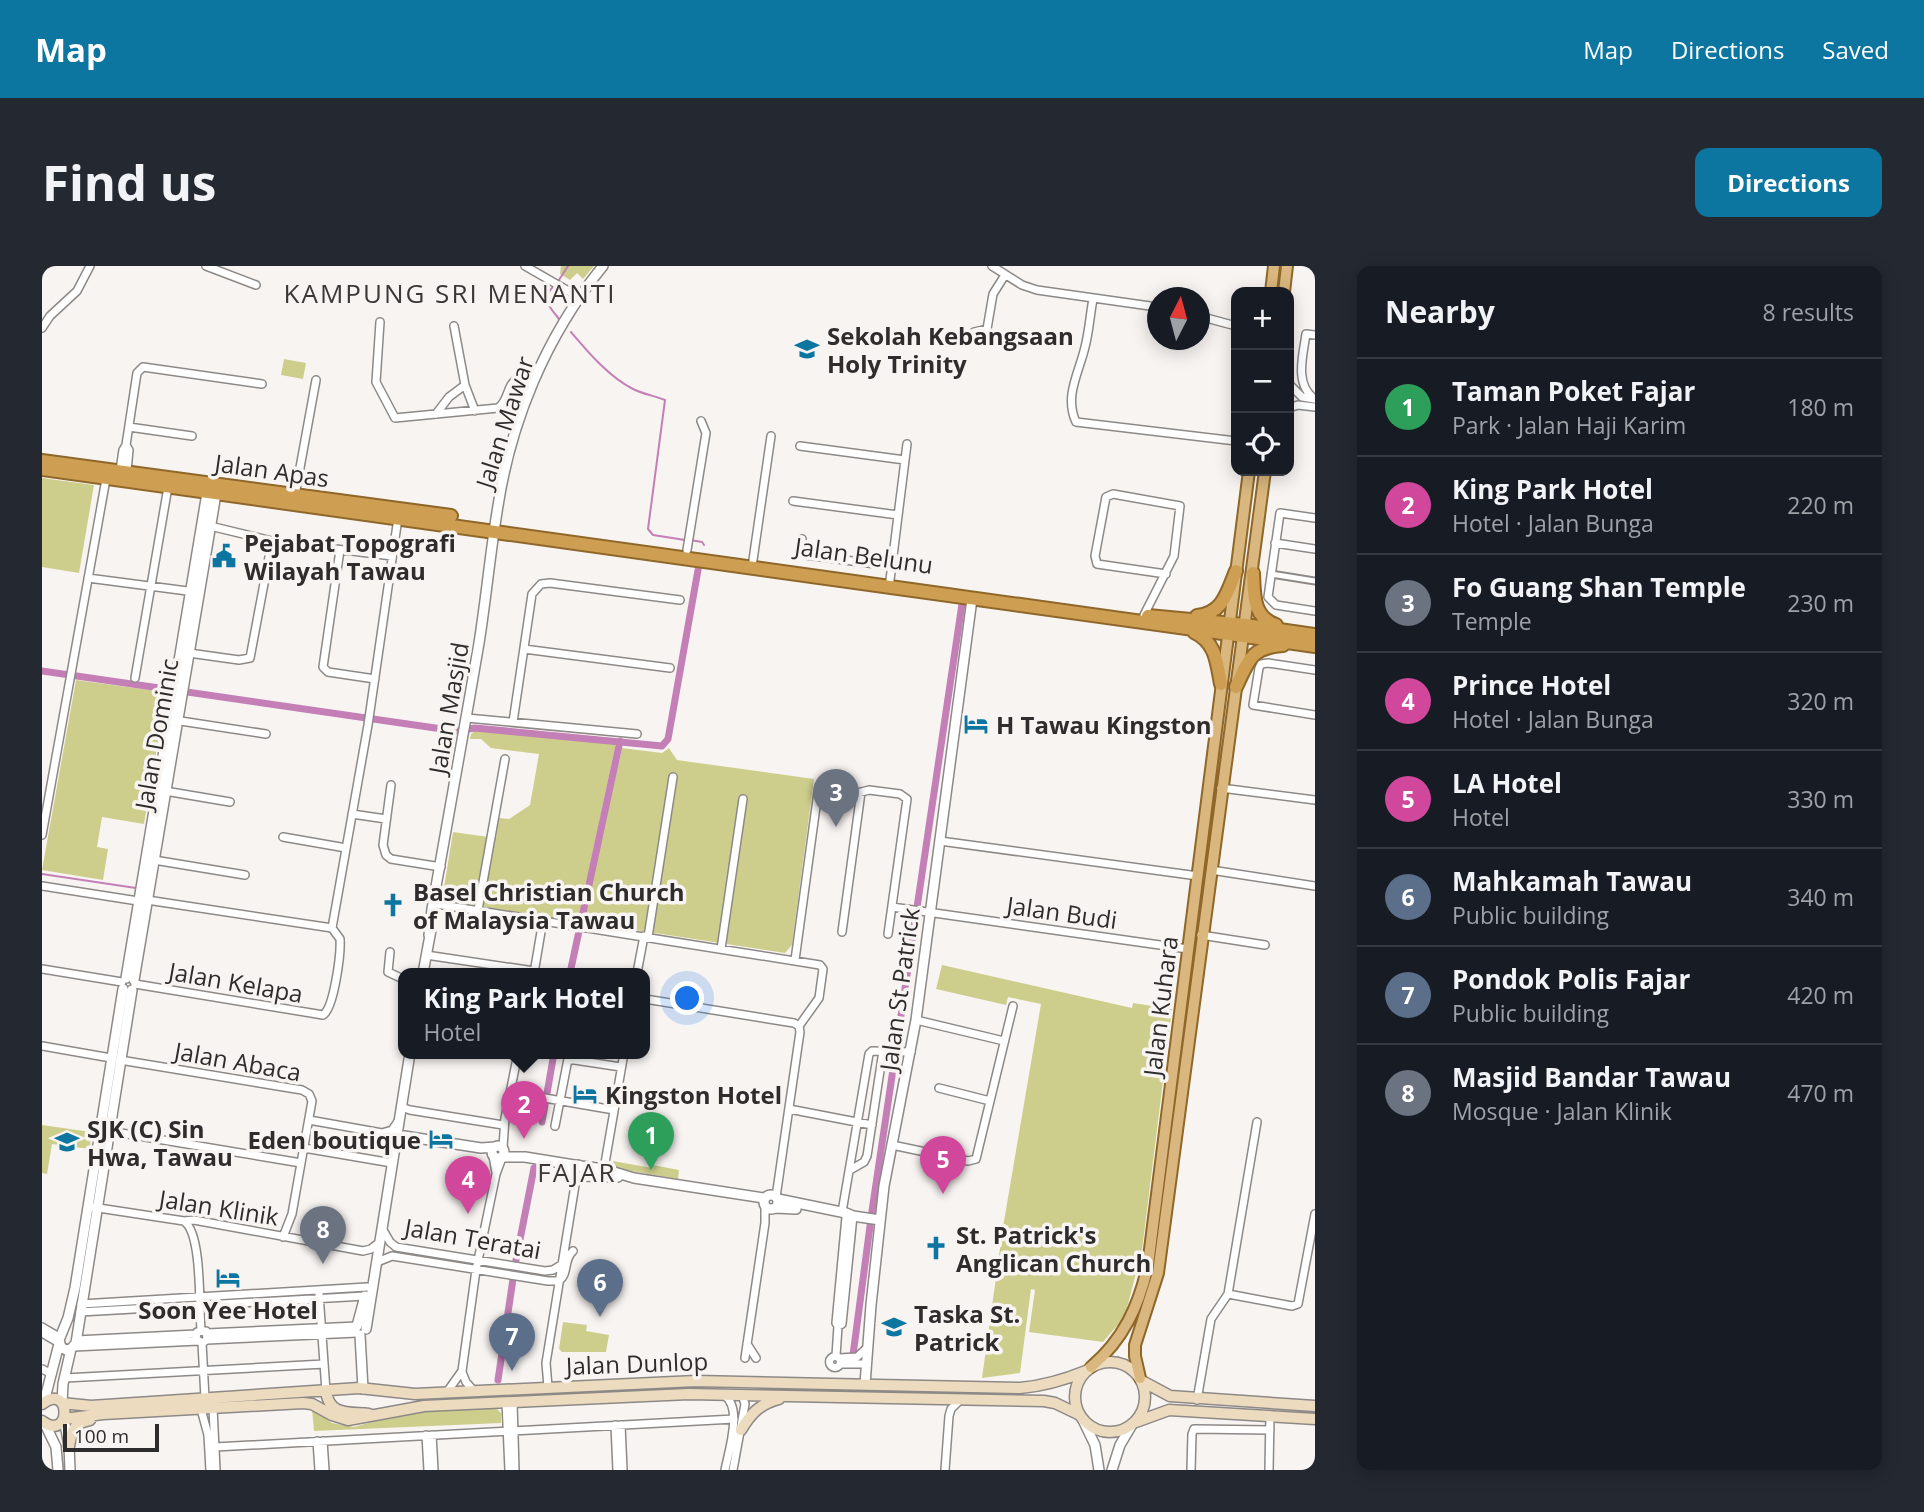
<!DOCTYPE html>
<meta charset="utf-8">
<style>
body{margin:0;font-family:"Open Sans",sans-serif;background:#242831;color:#f1f3f6}
.controls{position:absolute;right:21px;top:21px;display:grid;overflow:hidden;border-radius:14px;box-shadow:0 4px 18px #0003}
.controls button{width:63px;height:63px;display:grid;place-items:center;padding:0;border:0;border-bottom:2px solid #363941;background:#171b24;color:#f1f3f6;font:35px sans-serif}
.compass{position:absolute;left:1105px;top:21px;width:63px;height:63px;border-radius:50%;background:#171b24;box-shadow:0 4px 18px #0003;rotate:6deg}
.scale{position:absolute;left:21px;bottom:18px;width:96px;box-sizing:border-box;padding-left:7px;border:4px solid #2e2c2c;border-top:0;font-size:19px;line-height:24px;white-space:nowrap;color:#2e2c2c;-webkit-text-stroke:5px #f8f4f2;paint-order:stroke}
.you{position:absolute;left:646px;top:733px;width:24px;height:24px;margin:-18px;border:5px solid #fff;border-radius:50%;background:#1a73e8;box-shadow:0 0 0 10px #1a73e833}
.badge{display:grid;place-items:center;width:46px;height:46px;border-radius:50%;background:#0c76a1;color:#fff;font-size:23px;font-weight:700}
.pin{position:absolute;translate:-50% -58px;filter:drop-shadow(0 2px 4px #0008)}
.pin::after{content:'';position:absolute;top:37px;width:24px;height:21px;background:inherit;clip-path:polygon(0 0,100% 0,50% 100%)}
.popup{position:absolute;left:356px;top:702px;width:252px;height:91px;box-sizing:border-box;display:grid;place-content:center;border-radius:14px;background:#171b24;filter:drop-shadow(0 2px 5px #0005);font-size:23px;white-space:nowrap;color:#9ea1a6}
.popup b{font-size:26px;color:#f1f3f6}
.popup::after{content:'';position:absolute;left:50%;top:100%;margin-left:-14px;border:14px solid transparent;border-top-color:#171b24}
.list{margin:0;padding:0;list-style:none}
h2{display:flex;justify-content:space-between;align-items:center;height:91px;margin:0;padding:0 28px;font-size:30px}
h2 small{font-size:23px;font-weight:400;color:#9ea1a6}
.list li{display:grid;grid-template-columns:46px 1fr auto;gap:21px;align-items:center;box-sizing:border-box;height:98px;padding:0 28px;border-top:2px solid #363941}
.list b{display:block;font-size:26px;white-space:nowrap}
.list p{margin:0;font-size:23px;white-space:nowrap;color:#9ea1a6}
.list em{font-size:23px;font-style:normal;color:#9ea1a6}
.icon{flex:none;width:38px;height:38px;fill:none;stroke:currentColor;stroke-width:2;stroke-linecap:round;stroke-linejoin:round}
.map{position:relative;flex:none;width:1273px;height:1204px;overflow:hidden;border-radius:14px}
header{display:flex;align-items:center;gap:42px;box-sizing:border-box;height:98px;padding:0 35px;background:#0c76a1;color:#fff}
header strong{font-size:33px}
nav{display:flex;gap:38px;margin-inline-start:auto;font-size:24px}
.intro{display:flex;align-items:center;justify-content:space-between;box-sizing:border-box;height:168px;padding:0 42px}
h1{margin:0;font-size:49px}
.button{padding:18px 32px;border-radius:14px;background:#0c76a1;color:#fff;font-size:24px;font-weight:700}
main{display:flex;gap:42px;padding:0 42px}
aside{flex:1;background:#171b24;border-radius:14px;box-shadow:0 4px 18px #0003}
.map>svg:first-child{display:block}
.green{fill:#cece8c}
.lines{fill:none;stroke-linecap:round;stroke-linejoin:round}
.stream{stroke:#c37fb6;stroke-width:2}
.canal{stroke:#c37fb6;stroke-width:7}
.pedestrian-casing{stroke:#8d8987;stroke-width:9}
.minor-casing{stroke:#8d8987;stroke-width:10}
.tertiary-casing{stroke:#8d8987;stroke-width:12}
.secondary-casing{stroke:#8d8987;stroke-width:13}
.primary-casing{stroke:#8e6729;stroke-width:14}
.trunk-casing{stroke:#8e6729;stroke-width:16}
.pedestrian{stroke:#fff;stroke-width:5}
.minor{stroke:#fff;stroke-width:7}
.tertiary{stroke:#fff;stroke-width:9}
.secondary{stroke:#ecdbbe;stroke-width:10}
.primary{stroke:#dab77e;stroke-width:10}
.trunk{stroke:#ce9f53;stroke-width:12}
.labels{text-anchor:middle;dominant-baseline:central;stroke-width:7;stroke-linejoin:round;paint-order:stroke}
.poi-label{font-size:24px;font-weight:bold;fill:#2e2c2c;stroke:#f8f4f2;text-anchor:start}
.street-label{font-size:24px;fill:#2e2c2c;stroke:#f8f4f2}
.neighbourhood-label{font-size:26px;letter-spacing:2px;fill:#3b3837;stroke:#f8f4f2}
</style>
<header>
<strong>Map</strong>
<nav><a>Map</a><a>Directions</a><a>Saved</a></nav>
</header>
<div class="intro"><h1>Find us</h1><a class="button">Directions</a></div>
<main>
<div class="map">
<svg width="1273" height="1204" viewBox="0 0 1273 1204">
<rect width="100%" height="100%" fill="#f8f4f2"/>
<!-- green -->
<path class="green" d="M519,0H552L541,13L535,7L528,14L518,8Z
M242,93L264,97L261,113L239,109Z
M0,212L52,219L37,307L0,301Z
M34,414L122,426L124,429L102,558L60,551L55,581L66,583L61,614L0,604Z
M434,464L574,477L536,656L400,634L411,566L454,572L457,552L467,553L488,539L497,488L449,482L439,473H428L429,468Z
M580,482L620,487L627,482L635,494L772,513L750,679L743,687L541,656Z
M900,699L1090,742L1091,737L1130,743L1100,984L1085,1042L1079,1055L1061,1076L987,1066L993,1024L989,1023L978,1107L940,1112L961,961L999,738L966,731L964,739L894,723Z
M0,859L49,866L48,883L10,878L5,908L0,907Z
M571,895L610,902L611,899L637,904L636,913L572,902Z
M521,1056L545,1059L544,1065L567,1069L564,1086H520L517,1083Z
M453,1141L459,1147V1157L272,1165L270,1143L290,1157L312,1161L368,1145Z"/>
<g class="lines">
<!-- stream -->
<path class="stream" d="M515,17L526,0
M511,21C498,33 509,43 518,54
M529,66C546,86 567,111 591,123C601,128 613,130 623,134L606,263L611,269L643,274
M648,274L660,276L662,279
M0,608L94,622"/>
<!-- canal -->
<path class="canal" d="M0,405L414,465L433,462L620,480L626,473L656,304
M528,707L578,475
M500,856L512,787
M474,994L492,902
M811,1089L830,945L920,338
M456,1114L471,1013"/>
<!-- pedestrian casing -->
<g class="pedestrian-casing">
<path id="pedestrian" d="M1229,308L1273,315"/>
</g>
<!-- minor casing -->
<g class="minor-casing">
<path id="minor" d="M164,0L214,19
M483,0L537,31
M950,0L980,19L995,24L1115,41
M1051,33C1048,49 1047,66 1043,81C1037,107 1022,130 1034,156L1194,175
M1157,50L1194,60
M338,56L334,116L353,152L456,142C467,135 464,119 476,112C482,110 489,109 495,107
M412,60L423,119L433,145
M0,62L8,50L35,25L48,0
M932,66L945,63L951,28L963,9
M1273,69L1264,68C1261,89 1252,119 1273,133
M1247,118L1260,131L1272,133
M1247,142L1256,139L1273,141
M394,148L407,131L423,119
M87,161L150,170
M84,179L87,184L85,205
M758,180L863,194
M78,204L81,184L84,179L95,107L101,101L220,118
M253,229L274,114
M751,235L856,249
M1273,252L1238,247L1226,331L1234,339L1273,345
M168,260L230,275L350,290
M760,273L759,284L764,289L849,300
M1233,277L1273,283
M298,284L281,401L286,406L333,413
M645,284L664,167L659,155
M711,294L729,170
M46,312L153,326
M848,314L865,178
M1102,349L1132,290L1138,240L1071,228L1064,231L1053,290L1055,298L1124,308
M482,383L628,402
M147,387L197,394L208,392L230,275
M1273,404L1226,397L1219,398L1217,402L1211,439L1273,449
M93,412L126,221
M425,452L595,468
M132,454L224,468
M471,456L490,328L499,318L508,317L638,334
M349,519L341,579L344,589L349,593L399,601
M1179,522L1273,534
M123,525L188,536
M310,548L344,553
M0,569L64,213
M241,571L304,582
M898,575L1156,610
M112,594L203,609
M1169,604L1273,620
M0,620L96,635
M394,638L778,699L781,703L777,732L757,760
M850,641L1146,683
M436,644L463,493
M290,662L326,459L356,252
M800,666L819,526
M1159,669L1223,679
M606,671L631,511
M679,683L701,533
M348,686L346,706L361,713
M384,689L492,705
M753,694L776,526L780,522L816,527L827,524L858,528L865,533L846,668
M0,703L80,716
M492,707L501,654
M595,707L602,670
M93,718L281,749C292,742 299,688 298,673L290,662L105,634
M603,733L752,757L757,760
M874,754L962,775
M0,780L69,792
M78,794L260,824L267,828L270,835L250,948L241,971
M897,822L948,835
M468,826L572,844
M360,838L362,842L368,844L461,859
M747,843L830,859
M267,854L340,867L350,864L357,854
M513,860L526,793L579,801
M67,865L259,897
M850,879L926,895L934,893L971,740
M461,881L463,852L476,787
M262,882L350,897
M451,890L454,907
M562,903L582,787
M808,904L822,896L825,890L841,785
M734,931L758,766L757,760
M50,941L142,955L152,954L321,985L329,983L334,979
M800,946L827,788L830,785L869,786
M143,956C160,969 157,1041 159,1064
M341,964L348,976L354,981L503,1005L511,1004L519,999
M335,996L350,990L506,1015H517
M517,1015C527,1008 521,993 531,985
M277,1028L284,1125
M1186,1028L1250,1040L1256,1038L1273,948
M39,1038L325,1021
M38,1046L323,1030
M796,1060L800,1058L811,950
M0,1061L17,1071
M0,1067L17,1077
M165,1067L315,1060
M34,1074L154,1068
M165,1074L164,1065L155,1066L154,1073L160,1077L165,1074L315,1067
M160,1077L163,1132
M705,1078L714,1092
M32,1081L156,1075
M794,1090L796,1060L794,1057L804,951
M787.5 1096a5.5 5.5 0 1 1 11 0a5.5 5.5 0 1 1-11 0Z
M703,1092L723,957V941
M797,1092L815,1091L826,1081
M798,1098H824
M0,1103L10,1108
M420,1106L424,1116L431,1124
M23,1112L282,1098
M506,1121L504,1097L534,913
M405,1126L420,1105L434,1004L454,908L460,892
M682,1129C701,1141 687,1184 683,1204
M1155,1134L1169,1053L1186,1028L1215,856
M464,1136L467,1204
M471,1136L473,1204
M171,1142L174,1204
M159,1143L166,1169L168,1204
M573,1159L575,1204
M579,1159L581,1204
M384,1169L386,1204
M390,1169L392,1204
M275,1175L277,1204
M281,1175L283,1204
M173,1181L692,1153
M691,1204L703,1138L700,1129
M903,1204L907,1150L909,1143L918,1134
M1149,1204L1150,1168L1152,1163L1228,1164
M1227,1204L1228,1149"/>
</g>
<!-- tertiary casing -->
<g class="tertiary-casing">
<path id="tertiary" d="M387,669L390,643C405,555 422,466 437,377C444,333 448,289 455,246C468,156 504,70 561,0
M381,707L389,664
M84,712L165,227
M92,714L174,228
M81,723L33,1022L26,1052L17,1074L19,1081L24,1084L29,1083L34,1077L90,724
M353,877L357,871L362,870L439,882L453,881
M450 886a6 6 0 1 1 12 0a6 6 0 1 1-12 0Z
M461,891H483L532,899
M528 906a7 7 0 1 1 14 0a7 7 0 1 1-14 0Z
M539,900L562,903L592,912L722,932
M541,910L576,911
M722 936a7 7 0 1 1 14 0a7 7 0 1 1-14 0Z
M736,933L804,947L811,950L838,954
M733,942L754,943
M315,1060L323,1030
M324,1063L368,787
M318,1069L321,1123
M823,1118L829,1039L842,920L874,754L930,333
M2,1136L17,1078
M20,1137L21,1118L29,1083
M1040,1152L1053,1179L1057,1204
M22,1153L27,1180L28,1204
M3,1158L14,1181L16,1204
M1070,1204L1078,1179L1091,1157"/>
</g>
<!-- secondary casing -->
<g class="secondary-casing">
<path id="secondary" d="M1033 1131a35 35 0 1 1 70 0a35 35 0 1 1-70 0Z
M1100,1115L1128,1130L1273,1140
M284,1125C287,1150 307,1146 327,1148
M20,1137L49,1140L317,1122L373,1128L654,1115L978,1122C1002,1120 1022,1114 1044,1105
M0,1138C30,1115 30,1177 0,1155
M22,1153L61,1148L261,1137L270,1138L290,1149L306,1154L382,1140L647,1128L1002,1135L1013,1137L1038,1149
M1094,1156L1127,1144L1273,1153
M699,1164C709,1147 718,1138 737,1133
M27,1180C30,1165 31,1157 48,1154"/>
</g>
<!-- primary casing -->
<g class="primary-casing">
<path id="primary" d="M1229,26L1232,0
M1242,26L1245,0
M1049,1101C1081,1074 1097,1040 1106,999L1207,205
M1098,1112L1093,1090V1079L1116,1007L1223,205"/>
</g>
<!-- trunk casing -->
<g class="trunk-casing">
<path id="trunk" d="M0,195L409,250
M0,203L1273,380
M1211,307C1212,327 1210,351 1234,359
M1106,350L1203,359L1273,369
M1155,350C1181,347 1185,327 1194,305
M1152,366C1174,376 1175,397 1179,418
M1194,421C1206,395 1209,381 1241,379"/>
</g>
<!-- pedestrian -->
<use href="#pedestrian" class="pedestrian"/>
<!-- minor -->
<use href="#minor" class="minor"/>
<!-- tertiary -->
<use href="#tertiary" class="tertiary"/>
<!-- secondary -->
<use href="#secondary" class="secondary"/>
<!-- primary -->
<use href="#primary" class="primary"/>
<!-- trunk -->
<use href="#trunk" class="trunk"/>
</g>
<!-- icons -->
<defs>
<g id="school-bare" transform="scale(1.89)"><path d="M0-5L7-2L0 1L-7-2ZM-4 1L0 2.5L4 1V4Q0 6-4 4Z" fill="#0c76a1" stroke="#f8f4f2" stroke-width="2.5" paint-order="stroke"/></g>
<g id="civic-bare" transform="scale(1.89)"><path d="M-.6-6.5H3V-4.5H.6V-3L4-1V1h2V6H-6V1h2V-1L-.6-3ZM-1.2 2.5V6h2.4V2.5Z" fill="#0c76a1" stroke="#f8f4f2" stroke-width="2.5" paint-order="stroke"/></g>
<g id="hotel-bare" transform="scale(1.89)"><path d="M-6-4.5h1.5V1H6V5H4.5V3h-9V5H-6ZM-4 0a1.8 1.8 0 1 1 3.6 0ZM.5 0V-2.5h3Q6-2.5 6 0Z" fill="#0c76a1" stroke="#f8f4f2" stroke-width="2.5" paint-order="stroke"/></g>
<g id="church-bare" transform="scale(1.89)"><path d="M-1.2-6h2.4v3.5h3.3v2.4h-3.3V6h-2.4V-.1h-3.3v-2.4h3.3Z" fill="#0c76a1" stroke="#f8f4f2" stroke-width="2.5" paint-order="stroke"/></g>
</defs>
<g fill-rule="evenodd">
<use href="#school-bare" x="765" y="83"/>
<use href="#civic-bare" x="182" y="290"/>
<use href="#hotel-bare" x="934" y="458"/>
<use href="#church-bare" x="351" y="639"/>
<use href="#hotel-bare" x="543" y="828"/>
<use href="#hotel-bare" x="399" y="873"/>
<use href="#school-bare" x="25" y="876"/>
<use href="#church-bare" x="894" y="982"/>
<use href="#hotel-bare" x="186" y="1012"/>
<use href="#school-bare" x="852" y="1061"/>
</g>
<g class="labels">
<!-- poi labels -->
<g class="poi-label">
<text x="785" y="69">Sekolah Kebangsaan<tspan x="785" dy="28">Holy Trinity</tspan></text>
<text x="202" y="276">Pejabat Topografi<tspan x="202" dy="28">Wilayah Tawau</tspan></text>
<text x="954" y="458">H Tawau Kingston</text>
<text x="371" y="625">Basel Christian Church<tspan x="371" dy="28">of Malaysia Tawau</tspan></text>
<text x="563" y="828">Kingston Hotel</text>
<text x="45" y="862">SJK (C) Sin<tspan x="45" dy="28">Hwa, Tawau</tspan></text>
<text x="379" y="873" text-anchor="end">Eden boutique</text>
<text x="914" y="968">St. Patrick's<tspan x="914" dy="28">Anglican Church</tspan></text>
<text x="186" y="1043" text-anchor="middle">Soon Yee Hotel</text>
<text x="872" y="1047">Taska St.<tspan x="872" dy="28">Patrick</tspan></text>
</g>
<!-- street labels -->
<g class="street-label">
<text transform="translate(462 156) rotate(-72)">Jalan Mawar</text>
<text transform="translate(230 204) rotate(8)">Jalan Apas</text>
<text transform="translate(822 289) rotate(8)">Jalan Belunu</text>
<text transform="translate(406 442) rotate(-80)">Jalan Masjid</text>
<text transform="translate(114 468) rotate(-80)">Jalan Dominic</text>
<text transform="translate(1020 646) rotate(8)">Jalan Budi</text>
<text transform="translate(194 716) rotate(10)">Jalan Kelapa</text>
<text transform="translate(857 723) rotate(-82)">Jalan St Patrick</text>
<text transform="translate(1118 740) rotate(-83)">Jalan Kuhara</text>
<text transform="translate(196 795) rotate(10)">Jalan Abaca</text>
<text transform="translate(177 941) rotate(9)">Jalan Klinik</text>
<text transform="translate(431 972) rotate(10)">Jalan Teratai</text>
<text transform="translate(595 1097) rotate(-2)">Jalan Dunlop</text>
</g>
<!-- neighbourhood labels -->
<g class="neighbourhood-label">
<text x="408" y="27">KAMPUNG SRI MENANTI</text>
<text x="535" y="906">FAJAR</text>
</g>
</g>
</svg>
<div class="controls">
<button>+</button>
<button>−</button>
<button><svg class="icon" aria-label="locate" viewBox="0 0 24 24"><circle cx="12" cy="12" r="6"/><path d="M12 2v4M12 18v4M2 12h4M18 12h4"/></svg></button>
</div>
<svg class="compass" viewBox="-18 -18 36 36"><path d="M0-13l5 13h-10z" fill="#e53935"/><path d="M0 13l5-13h-10z" fill="#9ea1a6"/></svg>
<div class="scale">100 m</div>
<div class="you"></div>
<div class="pin badge" style="left:609px;top:904px;background:#2e9e5b">1</div>
<div class="pin badge" style="left:482px;top:873px;background:#d1479c">2</div>
<div class="popup"><b>King Park Hotel</b>Hotel</div>
<div class="pin badge" style="left:794px;top:561px;background:#6b7280">3</div>
<div class="pin badge" style="left:426px;top:948px;background:#d1479c">4</div>
<div class="pin badge" style="left:901px;top:928px;background:#d1479c">5</div>
<div class="pin badge" style="left:558px;top:1051px;background:#5c6f8a">6</div>
<div class="pin badge" style="left:470px;top:1105px;background:#5c6f8a">7</div>
<div class="pin badge" style="left:281px;top:998px;background:#6b7280">8</div>
</div>
<aside>
<h2>Nearby<small>8 results</small></h2>
<ul class="list">
<li><span class="badge" style="background:#2e9e5b">1</span><div><b>Taman Poket Fajar</b><p>Park · Jalan Haji Karim</p></div><em>180 m</em></li>
<li><span class="badge" style="background:#d1479c">2</span><div><b>King Park Hotel</b><p>Hotel · Jalan Bunga</p></div><em>220 m</em></li>
<li><span class="badge" style="background:#6b7280">3</span><div><b>Fo Guang Shan Temple</b><p>Temple</p></div><em>230 m</em></li>
<li><span class="badge" style="background:#d1479c">4</span><div><b>Prince Hotel</b><p>Hotel · Jalan Bunga</p></div><em>320 m</em></li>
<li><span class="badge" style="background:#d1479c">5</span><div><b>LA Hotel</b><p>Hotel</p></div><em>330 m</em></li>
<li><span class="badge" style="background:#5c6f8a">6</span><div><b>Mahkamah Tawau</b><p>Public building</p></div><em>340 m</em></li>
<li><span class="badge" style="background:#5c6f8a">7</span><div><b>Pondok Polis Fajar</b><p>Public building</p></div><em>420 m</em></li>
<li><span class="badge" style="background:#6b7280">8</span><div><b>Masjid Bandar Tawau</b><p>Mosque · Jalan Klinik</p></div><em>470 m</em></li>
</ul>
</aside>
</main>
